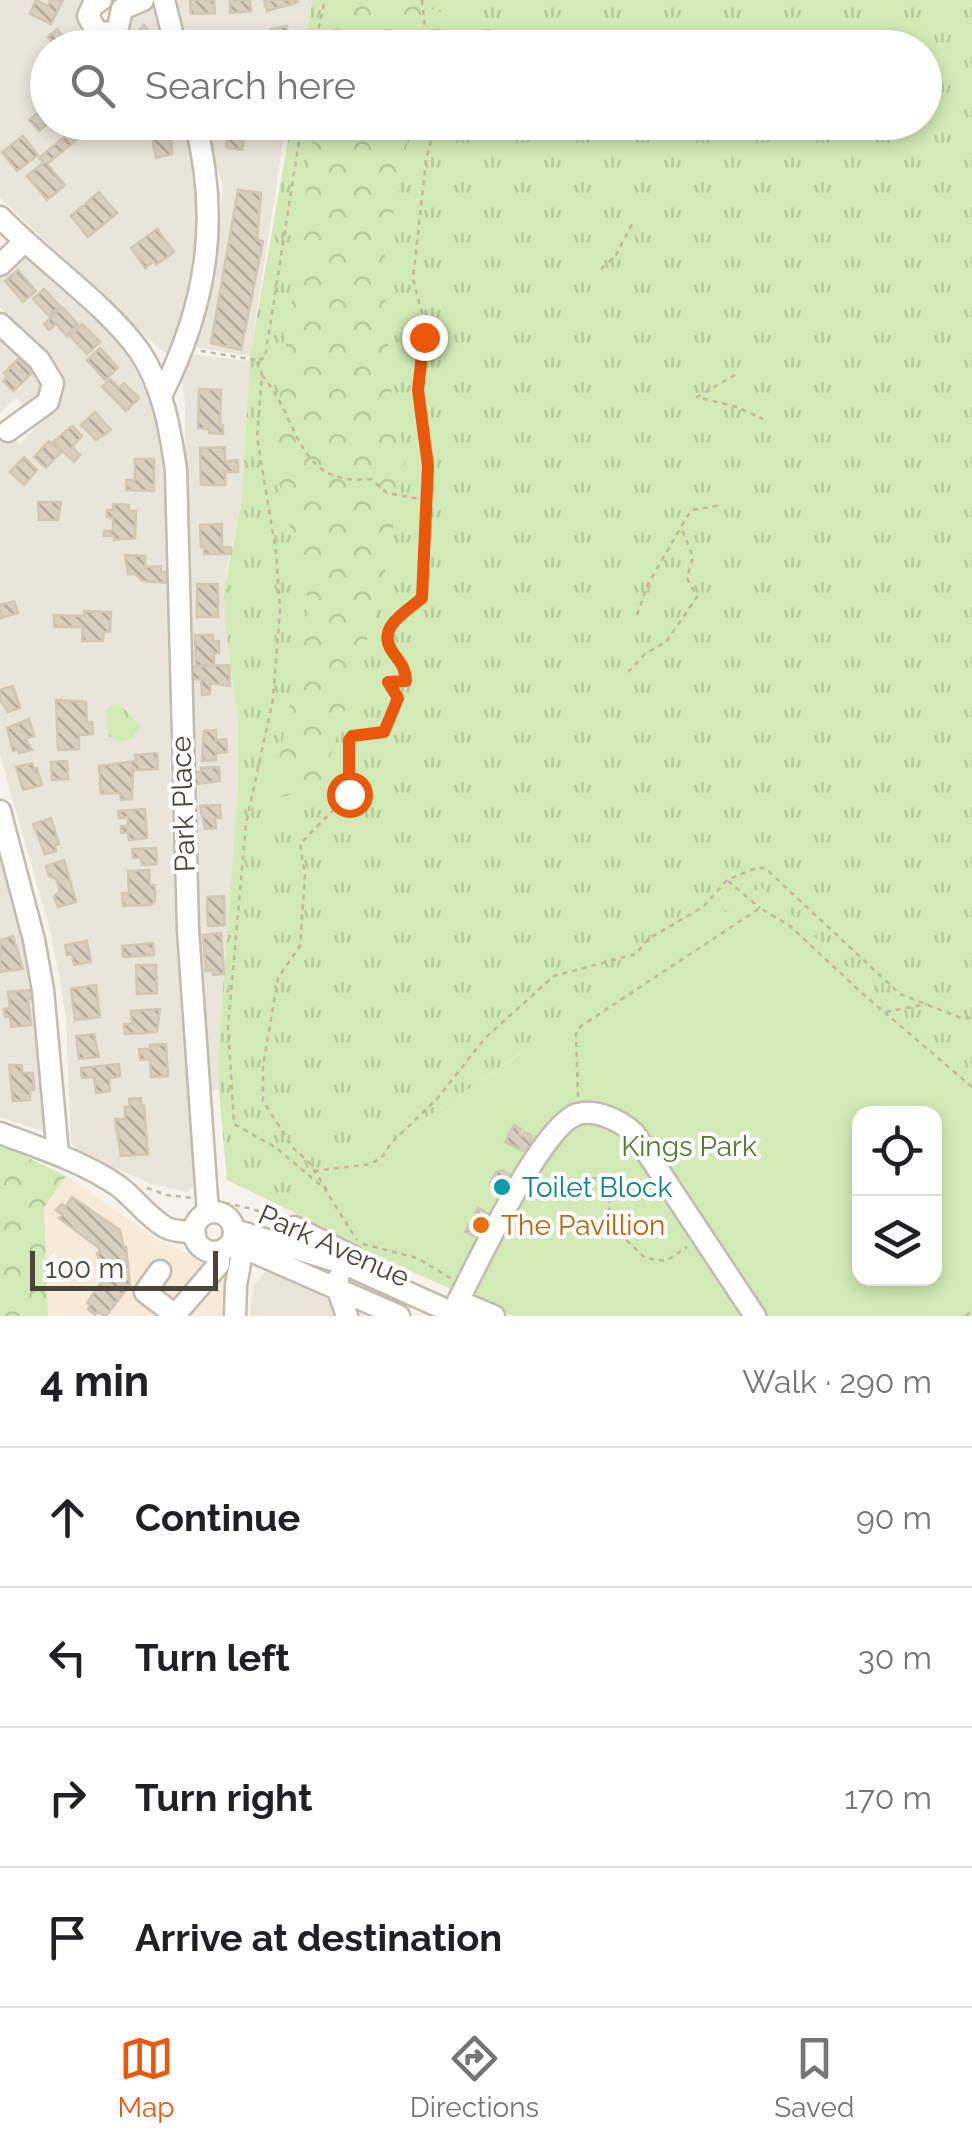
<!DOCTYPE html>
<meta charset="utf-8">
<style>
body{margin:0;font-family:Raleway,sans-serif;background:#f2f2f2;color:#202124}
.controls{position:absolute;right:30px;bottom:30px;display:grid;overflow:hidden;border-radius:20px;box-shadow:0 5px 15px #0003}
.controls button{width:90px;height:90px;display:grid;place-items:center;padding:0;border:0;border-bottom:2px solid #e0e0e0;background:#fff;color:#202124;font:50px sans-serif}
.scale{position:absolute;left:30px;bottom:25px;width:188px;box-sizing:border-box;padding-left:10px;border:5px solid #4b4439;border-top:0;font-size:28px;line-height:35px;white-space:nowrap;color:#4b4439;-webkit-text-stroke:8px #fff;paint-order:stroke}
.stop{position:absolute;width:30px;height:30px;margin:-22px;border:8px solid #ea580c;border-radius:50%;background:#fff}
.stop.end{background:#ea580c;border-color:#fff;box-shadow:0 2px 10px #0008}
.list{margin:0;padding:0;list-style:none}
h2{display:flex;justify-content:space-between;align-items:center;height:130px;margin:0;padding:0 40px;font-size:42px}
h2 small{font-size:32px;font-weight:400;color:#757577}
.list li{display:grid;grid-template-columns:65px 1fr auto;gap:30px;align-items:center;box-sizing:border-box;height:140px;padding:0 40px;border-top:2px solid #e0e0e0}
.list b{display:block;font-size:38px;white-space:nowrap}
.list em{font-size:32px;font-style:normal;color:#757577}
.icon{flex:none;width:55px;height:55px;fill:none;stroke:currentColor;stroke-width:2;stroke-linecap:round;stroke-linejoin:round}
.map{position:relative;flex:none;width:972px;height:1316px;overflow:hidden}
.search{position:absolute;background:#fff;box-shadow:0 5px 15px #0003;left:30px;right:30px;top:30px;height:110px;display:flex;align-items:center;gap:25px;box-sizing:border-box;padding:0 35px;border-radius:55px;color:#757577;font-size:38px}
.sheet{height:690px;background:#fff}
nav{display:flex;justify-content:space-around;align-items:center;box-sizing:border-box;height:140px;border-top:2px solid #e0e0e0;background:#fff;font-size:28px;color:#757577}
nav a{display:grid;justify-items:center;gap:5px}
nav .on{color:#ea580c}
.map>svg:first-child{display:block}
.residential{fill:#eae5da}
.commercial{fill:#f7ead8}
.grass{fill:url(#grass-tufts)}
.forest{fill:url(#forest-crowns)}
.park{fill:#d2eab5;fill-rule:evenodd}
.building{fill:url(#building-back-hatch);stroke:#d3c7b4;stroke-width:2.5}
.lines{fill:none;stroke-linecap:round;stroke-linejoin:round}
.minor-casing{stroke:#c2bbae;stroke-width:25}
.path{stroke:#c4b79f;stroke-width:2.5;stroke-dasharray:5 5;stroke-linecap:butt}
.minor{stroke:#fff;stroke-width:20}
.route{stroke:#ea580c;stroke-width:12}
.culture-dot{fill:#0f9aa8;stroke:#fff;stroke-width:4}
.food-dot{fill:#e8710a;stroke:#fff;stroke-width:4}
.labels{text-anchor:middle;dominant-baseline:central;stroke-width:8;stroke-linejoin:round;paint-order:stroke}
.street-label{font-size:28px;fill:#4b4439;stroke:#fff}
.park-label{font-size:28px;fill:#4a7f2a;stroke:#fff}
.culture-label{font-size:28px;fill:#0d838f;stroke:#fff;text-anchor:start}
.food-label{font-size:28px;fill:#c56008;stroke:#fff;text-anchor:start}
</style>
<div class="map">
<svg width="972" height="1316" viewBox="0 0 972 1316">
<defs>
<pattern id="grass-tufts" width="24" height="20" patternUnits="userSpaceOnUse" patternTransform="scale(2.5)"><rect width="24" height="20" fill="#d2eab5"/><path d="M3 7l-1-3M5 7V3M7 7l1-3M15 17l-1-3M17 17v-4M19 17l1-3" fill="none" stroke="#b6ca9c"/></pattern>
<pattern id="forest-crowns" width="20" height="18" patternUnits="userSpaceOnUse" patternTransform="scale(2.5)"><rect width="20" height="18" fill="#d2eab5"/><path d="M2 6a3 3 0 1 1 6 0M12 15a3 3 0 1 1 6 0" fill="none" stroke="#b6ca9c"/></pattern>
<pattern id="building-back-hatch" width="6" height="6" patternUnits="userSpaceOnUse" patternTransform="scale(2.5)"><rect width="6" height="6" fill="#d8cfc1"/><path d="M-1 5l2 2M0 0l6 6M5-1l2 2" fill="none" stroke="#b1aa9e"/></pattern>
</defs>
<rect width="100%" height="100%" fill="#f6f3ec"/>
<!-- residential -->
<path class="residential" d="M0,0H90L102,39L134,9L145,3H156L173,47L48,48V122L188,123L201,226L200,266L173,354L164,352L153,343L0,198Z
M172,0H312L303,48L184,47Z
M204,123H286L250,356L194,347L212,275L223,187Z
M23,259H34L98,320L127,352L156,413L165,451L171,798L196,1176L192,1188L187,1192L149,1183L100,1162L79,1151L71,1143L66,1020L61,985L49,926L0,755V443L9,433L20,444L51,412L59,375L53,364L0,307V277Z
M0,333L14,353L38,371L44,389L40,401L26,407L16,398L0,413Z
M191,354L250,361L242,499L226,573L225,623L238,721V787L219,1039V1090L206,1091L186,726L185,403L182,379Z
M0,843L32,964L49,1125L44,1132L0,1117Z
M266,1271L366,1316H250L253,1286Z"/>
<!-- commercial -->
<path class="commercial" d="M66,1176L164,1244L233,1272V1316H48L44,1207Z"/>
<!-- grass -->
<path class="grass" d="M312,0H972V1075L898,1014L761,888L291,1211L227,1180L219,1090V1039L238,787V721L225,623L224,591L242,499L250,356L291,123L924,122V48L304,47Z
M112,704L121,705L141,727L130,739L119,742L108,736L106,710Z"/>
<!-- forest -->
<path class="forest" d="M326,0H407L498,32L499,47H322Z
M315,123H411L383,266L392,396L406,457L380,598L321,786L271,800L309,604L272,454Z
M0,1144L66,1176L44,1207L48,1316H0Z"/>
<!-- park -->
<path class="park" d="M761,887L898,1014L972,1075V1316H512L354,1246L291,1211L520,1054C526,1043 532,1037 544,1037ZM860,1114H934V1278H860Z"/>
<!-- building -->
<path class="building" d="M36,0L48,6L50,0H63L51,24L30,14Z
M190,0H214L215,13L191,14Z
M230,0H250L251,11L230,13Z
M264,0H297L298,2L267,11Z
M144,25L156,39L145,48H131L128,43Z
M287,26L288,48H271L270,29Z
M57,29L72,48H57L48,37Z
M225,33L226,45L231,48H210L208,35Z
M39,112L48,123L39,131L29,120Z
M80,124L86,132L47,164L65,185L47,200L27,176L43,163L39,158Z
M229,124L245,127L242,150L226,147Z
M170,127L172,154L156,158L151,132Z
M23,136L38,155L17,171L2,152Z
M238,190L261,193L257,240L263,241L241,350L211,343Z
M99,192L117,213L88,237L71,216Z
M157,229L174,252L156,265L154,261L145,268L131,248Z
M18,270L36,291L23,302L5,281Z
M44,289L60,306L49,316L33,299Z
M62,307L78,324L67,336L56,324L49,330L44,324Z
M82,324L100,342L87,354L70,336Z
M100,348L118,368L105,380L87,360Z
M19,358L33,372L13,391L3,381L7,377L4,373Z
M110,379L119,388L124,383L139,398L126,411L102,387Z
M199,389L221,390L220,425H223V434L209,433V429L198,428Z
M95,412L111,430L96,440L81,425Z
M72,426L82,436L72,447L80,455L74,462L53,442Z
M49,441L61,452L46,468L34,457Z
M225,447V461L238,460V472H225V485H201L200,448Z
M24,457L37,470L24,485L10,472Z
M135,459H154V491L126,490V480H135Z
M38,502H61L58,520H39Z
M113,504L129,505V511H136L135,538L114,540V536H104V531H113V518L107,517V510H113Z
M222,524V547H231V554H204V547H201L200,525Z
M125,555L145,556V567L161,566V572H167V583L143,581L135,574H128Z
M197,584H218V617H197Z
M14,601L18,613L1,618L0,605Z
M84,611L111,612L110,632H104L103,641H82L83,627H54V615L84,616Z
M195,635H213V641H219V653H214V665L196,666Z
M229,665L230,686L210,683V694L202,695L201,679L187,680L186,667Z
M13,686L20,708L8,712L0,700V690Z
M56,700L86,702L87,722H92L93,734L79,735V749L58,750Z
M29,719L34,736L25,739L32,750L19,753L18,749L13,751L7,728Z
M216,730V740L226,739L227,752L216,753V760L202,761L204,731Z
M157,753L158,769L133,770L132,799L121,800L120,793L101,794L99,766L136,761L135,755Z
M67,761L68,779L52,780L51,762Z
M32,763L34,769L37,768L42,785L23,790L16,767Z
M219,767L220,781L189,785L188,773L201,772V768Z
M220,805L221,818H215L216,828L205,829L200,806Z
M145,809L147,838L129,840L128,832L121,833V826H128V817L119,818L118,811Z
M51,818L59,844L55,845L56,851L45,854L33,824Z
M156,848L157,864L142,865L141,858H133L132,849Z
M64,860L76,902L58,907L54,897L60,891L56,879L49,876L46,866Z
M149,870L150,885H155V902L150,905L123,906L122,893H129L128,871Z
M224,896L225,925L208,926L207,897Z
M221,933L224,974L213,975V970L206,971L203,935Z
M13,936L23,969L0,972V940Z
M87,941L91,962L74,965L72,954L67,955L65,945Z
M153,943L154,955L123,957L122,946Z
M136,965H156L157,993L137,994Z
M96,985L100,1017L75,1020L71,989Z
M31,990L33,998L28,999L31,1025L11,1027L10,1017H5L4,1009L10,1008L8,992Z
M160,1009L157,1032L125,1034L124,1024H132L131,1011Z
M94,1034L99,1057L79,1059L76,1036Z
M166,1044L168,1076L151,1077L150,1059L140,1060L139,1049H150V1045Z
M119,1064L120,1076L109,1078L110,1091L96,1093L94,1077L82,1078L81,1068Z
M9,1065H22V1073H33L34,1090H30V1100L13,1101Z
M141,1098V1105H144L148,1154L121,1156L115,1119H125V1107H130L129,1099Z
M514,1125L521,1129L519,1134L522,1136L524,1132L532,1136L530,1140L534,1142L536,1136L542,1139L533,1156L505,1142Z
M503,1170L517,1180L502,1197L493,1191L490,1183L496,1172Z
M72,1197L120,1230L124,1248L126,1247L130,1285L106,1316L97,1312L95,1315L88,1309L90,1305L87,1303L104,1278L97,1253H100L99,1248L59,1218L62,1215L56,1210L62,1204L66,1207Z
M478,1208L497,1218L484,1241L465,1232Z"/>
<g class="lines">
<!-- minor casing -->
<g class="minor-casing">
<path id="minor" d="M101,0L93,5L88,16L97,32L111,33L118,27L122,9
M164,0L176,48
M122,9L143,0
M0,217C41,260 107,305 140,352C163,387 170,429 176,470L188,930L208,1213
M0,265L24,242
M0,324L39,360L53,383L48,402L8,431
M161,396C206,306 221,221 195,122
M0,811L34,940L43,990L58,1154
M0,1133C40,1148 81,1161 117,1185C134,1197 146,1216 165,1227C175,1233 184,1229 195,1235
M194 1232a20 20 0 1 1 40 0a20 20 0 1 1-40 0Z
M294,1227L352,1256
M235,1230L342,1263L460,1316
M160,1271L145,1292L175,1315
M338,1279L337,1287L347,1316
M174,1316L219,1264V1252
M235,1316L236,1285L242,1253L251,1251L399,1316
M494,1316L458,1301C477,1265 542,1124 578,1114C597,1109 621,1121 634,1133L755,1316"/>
</g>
<!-- path -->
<path class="path" d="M422,0L427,48
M314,48L325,0
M302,122L265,358L256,360L262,374L257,437L276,552L280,610L273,699L246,824L228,1026L234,1124L275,1147L324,1188L357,1240
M601,269L616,255L632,224
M201,351L256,360
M262,375C301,421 295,487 371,479L387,493L426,500
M735,375L697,397L737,407L763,419
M637,615L648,584L688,515L692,510L722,505
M628,672L645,654L666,642L697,597L687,578L693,557L681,527
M728,881L760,908
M886,1012L927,1004
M578,1097L576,1034L581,1026L760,908L790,926L863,994L972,1087
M314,1171L371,1164L383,1156L391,1143L437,1099L485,1038L554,976L636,954L648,939L703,907L727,880L756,868H765L900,994L961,1018H972
M542,1179C572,1188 579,1171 603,1181L609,1192V1223L645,1258L666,1261L687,1247
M147,1188L167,1195L193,1198
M327,1190L308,1161L294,1149L263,1101V1066L278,978L300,946L305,875L300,844L349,794V740L352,736L384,731L398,698L387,682L406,681C405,666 400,663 392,651C376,627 406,612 422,598L428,466L418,390L425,324L413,279L426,161L435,122
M225,1203L253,1209L279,1220
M363,1244L417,1258L452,1279
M966,1316L972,1310"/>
<!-- minor -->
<use href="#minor" class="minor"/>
</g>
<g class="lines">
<!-- route -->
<path class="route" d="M349,794V740L352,736L384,732L398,698L388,682L406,681C405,666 400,663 392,651C376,627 406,612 422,598L428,466L418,390L424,337"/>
</g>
<!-- markers -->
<circle class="culture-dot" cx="502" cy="1187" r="10"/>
<circle class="food-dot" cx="481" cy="1225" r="10"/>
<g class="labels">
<!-- street labels -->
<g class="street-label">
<text transform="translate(183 804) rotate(-92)">Park Place</text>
<text transform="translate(334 1246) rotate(24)">Park Avenue</text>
</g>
<!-- park labels -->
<g class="park-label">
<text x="689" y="1146">Kings Park</text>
</g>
<!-- culture labels -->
<g class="culture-label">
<text x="522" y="1187">Toilet Block</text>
</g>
<!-- food labels -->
<g class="food-label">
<text x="501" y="1225">The Pavillion</text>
</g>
</g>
</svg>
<div class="controls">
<button><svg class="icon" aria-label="locate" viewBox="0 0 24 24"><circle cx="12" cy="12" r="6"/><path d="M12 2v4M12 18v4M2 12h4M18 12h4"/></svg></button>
<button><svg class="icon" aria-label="layers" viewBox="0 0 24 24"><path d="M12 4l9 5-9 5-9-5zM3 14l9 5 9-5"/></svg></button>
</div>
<div class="scale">100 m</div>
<div class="stop" style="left:349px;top:794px"></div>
<div class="stop end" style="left:424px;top:337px"></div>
<div class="search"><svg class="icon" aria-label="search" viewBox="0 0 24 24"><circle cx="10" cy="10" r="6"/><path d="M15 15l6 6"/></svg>Search here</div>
</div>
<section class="sheet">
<h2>4 min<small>Walk · 290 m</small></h2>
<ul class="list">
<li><svg class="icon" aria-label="ahead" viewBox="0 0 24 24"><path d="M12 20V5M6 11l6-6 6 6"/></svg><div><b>Continue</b></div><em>90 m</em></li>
<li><svg class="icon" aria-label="left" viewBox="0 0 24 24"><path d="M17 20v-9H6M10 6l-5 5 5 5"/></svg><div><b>Turn left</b></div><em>30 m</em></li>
<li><svg class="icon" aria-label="right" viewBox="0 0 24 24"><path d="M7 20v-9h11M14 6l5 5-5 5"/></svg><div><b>Turn right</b></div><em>170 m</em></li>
<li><svg class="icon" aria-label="arrive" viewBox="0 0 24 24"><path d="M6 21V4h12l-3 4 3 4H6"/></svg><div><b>Arrive at destination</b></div></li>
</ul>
</section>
<nav>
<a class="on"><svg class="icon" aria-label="map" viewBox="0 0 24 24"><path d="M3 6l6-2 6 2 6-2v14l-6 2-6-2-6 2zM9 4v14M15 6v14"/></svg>Map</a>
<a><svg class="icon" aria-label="directions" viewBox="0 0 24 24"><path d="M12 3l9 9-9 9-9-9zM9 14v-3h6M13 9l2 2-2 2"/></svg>Directions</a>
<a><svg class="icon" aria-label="saved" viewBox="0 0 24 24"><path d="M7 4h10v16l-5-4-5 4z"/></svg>Saved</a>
</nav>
